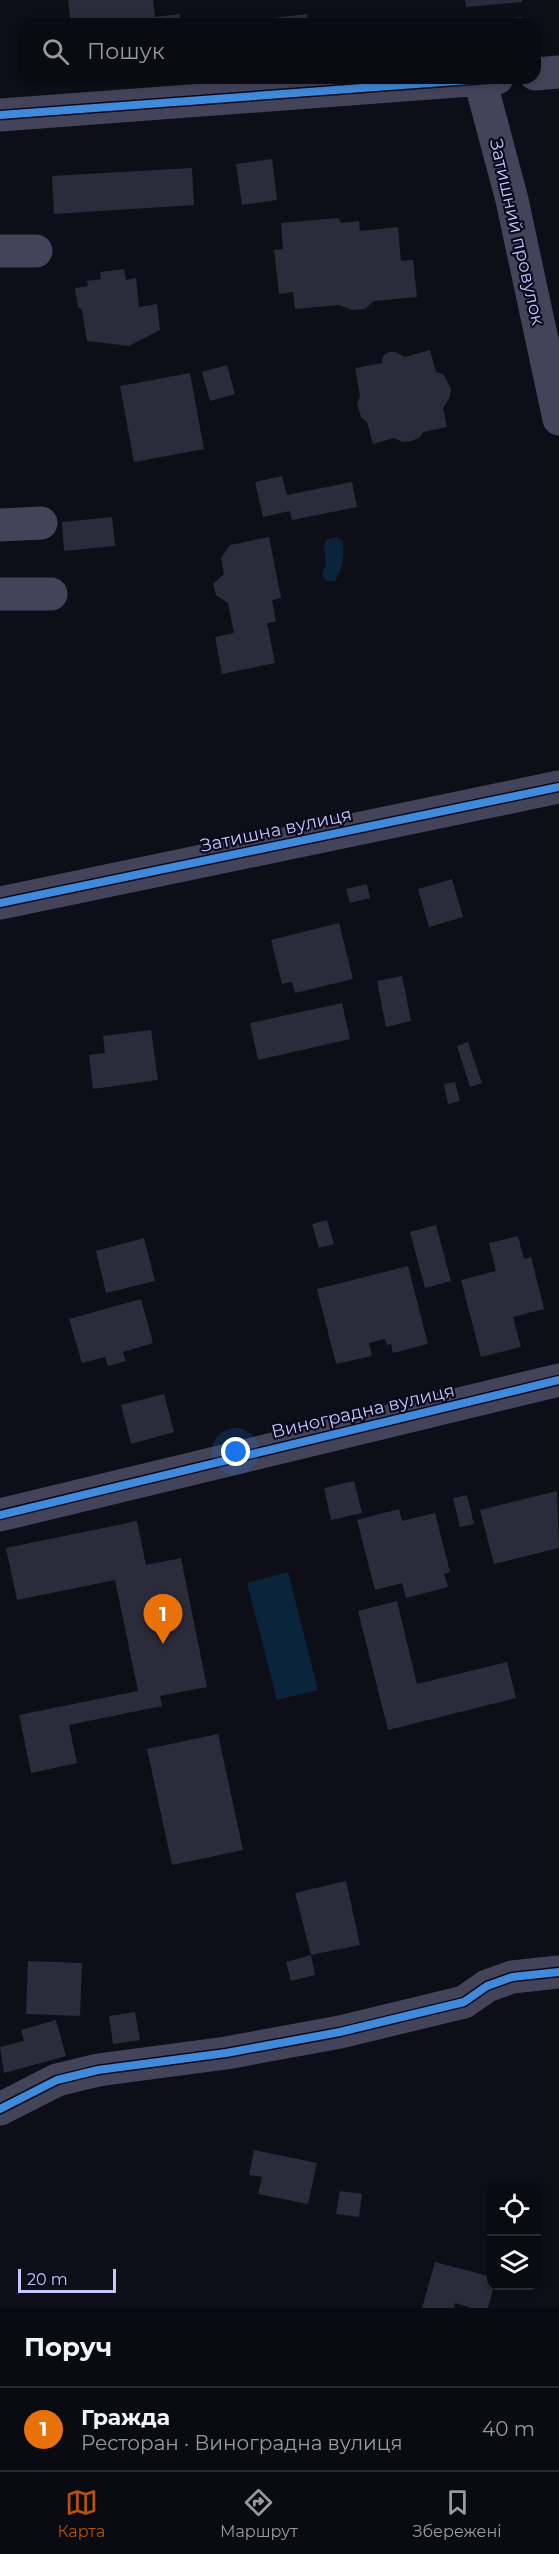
<!DOCTYPE html>
<html lang="uk">
<meta charset="utf-8">
<style>
body{margin:0;font-family:Montserrat,sans-serif;background:#181820;color:#f1f3f6}
.controls{position:absolute;right:18px;bottom:18px;display:grid;overflow:hidden;border-radius:12px;box-shadow:0 3px 9px #0003}
.controls button{width:54px;height:54px;display:grid;place-items:center;padding:0;border:0;border-bottom:2px solid #2a2b32;background:#0a0a12;color:#f1f3f6;font:30px sans-serif}
.scale{position:absolute;left:18px;bottom:15px;width:98px;box-sizing:border-box;padding-left:6px;border:3px solid #c5c5ff;border-top:0;font-size:16px;line-height:21px;white-space:nowrap;color:#c5c5ff;-webkit-text-stroke:4px #0b0a1c;paint-order:stroke}
.you{position:absolute;left:236px;top:1452px;width:21px;height:21px;margin:-15px;border:4px solid #fff;border-radius:50%;background:#1a73e8;box-shadow:0 0 0 9px #1a73e833}
.badge{display:grid;place-items:center;width:39px;height:39px;border-radius:50%;background:#b45309;color:#fff;font-size:20px;font-weight:700}
.pin{position:absolute;translate:-50% -50px;filter:drop-shadow(0 2px 3px #0008)}
.pin::after{content:'';position:absolute;top:32px;width:21px;height:18px;background:inherit;clip-path:polygon(0 0,100% 0,50% 100%)}
.list{margin:0;padding:0;list-style:none}
h2{display:flex;justify-content:space-between;align-items:center;height:78px;margin:0;padding:0 24px;font-size:26px}
h2 small{font-size:20px;font-weight:400;color:#999a9f}
.list li{display:grid;grid-template-columns:39px 1fr auto;gap:18px;align-items:center;box-sizing:border-box;height:84px;padding:0 24px;border-top:2px solid #2a2b32}
.list b{display:block;font-size:22px;white-space:nowrap}
.list p{margin:0;font-size:20px;white-space:nowrap;color:#999a9f}
.list em{font-size:20px;font-style:normal;color:#999a9f}
.icon{flex:none;width:33px;height:33px;fill:none;stroke:currentColor;stroke-width:2;stroke-linecap:round;stroke-linejoin:round}
.map{position:relative;flex:none;width:559px;height:2308px;overflow:hidden}
.search{position:absolute;background:#0a0a12;box-shadow:0 3px 9px #0003;left:18px;right:18px;top:18px;height:66px;display:flex;align-items:center;gap:15px;box-sizing:border-box;padding:0 21px;border-radius:18px;color:#999a9f;font-size:22px}
.sheet{height:162px;background:#0a0a12}
nav{display:flex;justify-content:space-around;align-items:center;box-sizing:border-box;height:84px;border-top:2px solid #2a2b32;background:#0a0a12;font-size:16px;color:#999a9f}
nav a{display:grid;justify-items:center;gap:3px}
nav .on{color:#b45309}
.map>svg:first-child{display:block}
.water{fill:#0a243c}
.building{fill:#2b2b3b}
.lines{fill:none;stroke-linecap:round;stroke-linejoin:round}
.street{stroke:#434459;stroke-width:33}
.cycleway-casing{stroke:#0b0a1c;stroke-width:11}
.cycleway{stroke:#408adc;stroke-width:8}
.labels{text-anchor:middle;dominant-baseline:central;stroke-width:4.5;stroke-linejoin:round;paint-order:stroke}
.street-label{font-size:18px;fill:#c5c5ff;stroke:#0b0a1c}
</style>
<div class="map">
<svg width="559" height="2308" viewBox="0 0 559 2308">
<rect width="100%" height="100%" fill="#0e0e18"/>
<!-- water -->
<path class="water" d="M336,537L342,540C346,553 342,570 335,581H326L322,574L326,565L324,545L326,540Z
M288,1572L318,1690L277,1700L247,1583Z"/>
<!-- building -->
<path class="building" d="M68,0H153L155,17L180,14L181,24H71Z
M465,0H522V2L466,7Z
M307,14L308,24H231V23Z
M522,17L523,24H495L494,20Z
M272,159L277,200L242,205L236,164Z
M192,168L194,205L54,214L52,176Z
M338,218L341,223L359,221L360,231L398,227L401,261L413,260L417,297L374,301L365,309L352,310L339,305L295,309L293,292L279,294L274,250L283,249L281,223Z
M124,269L126,280L136,278L139,307L157,304L160,330L129,346L87,341L82,310L78,307L75,288L88,286L87,281L101,279L100,272Z
M430,350L436,372L443,374L451,388L450,397L443,408L447,427L423,432L419,438L411,441L403,442L394,438L373,444L367,422L361,417L357,403L360,396L355,368L382,363L383,356L389,352H396L405,357Z
M227,365L235,394L210,401L202,372Z
M190,373L204,449L134,462L120,386Z
M282,476L287,495L352,482L357,507L292,520L290,511L263,517L255,482Z
M112,517L115,546L64,551L62,522Z
M269,537L281,598L272,600L276,622L267,623L275,663L222,674L215,637L234,633L228,603L216,595L213,584L224,574L221,558L230,545Z
M452,879L463,917L429,927L418,889Z
M367,884L370,898L350,903L346,889Z
M339,923L353,979L295,993L292,982L282,984L271,940Z
M402,976L411,1021L386,1027L377,981Z
M342,1003L350,1039L258,1060L250,1023Z
M151,1030L158,1080L93,1089L89,1055L105,1053L103,1036Z
M468,1042L482,1083L470,1087L457,1046Z
M455,1082L460,1101L448,1104L444,1084Z
M327,1220L334,1244L319,1248L312,1224Z
M436,1225L451,1281L425,1288L410,1232Z
M518,1236L524,1259L531,1257L544,1309L513,1317L521,1347L481,1357L461,1280L496,1271L489,1243Z
M144,1238L155,1281L106,1293L96,1251Z
M408,1266L428,1344L393,1353L391,1344L387,1345L385,1339L369,1343L372,1356L336,1364L317,1289Z
M141,1299L153,1343L123,1352L126,1361L108,1366L105,1357L82,1363L69,1319Z
M164,1394L174,1432L131,1444L121,1405Z
M354,1481L362,1513L331,1520L324,1488Z
M557,1491L559,1548L494,1564L480,1510Z
M467,1495L474,1524L460,1527L453,1498Z
M399,1509L402,1521L435,1513L450,1572L444,1574L448,1587L406,1598L402,1583L375,1590L357,1520Z
M137,1521L146,1565L181,1558L207,1687L160,1696L162,1706L69,1725L77,1763L31,1773L19,1715L138,1691L115,1580L17,1600L6,1548Z
M397,1601L417,1684L507,1662L516,1698L388,1730L358,1611Z
M218,1734L243,1850L172,1865L147,1749Z
M346,1881L360,1945L311,1955L295,1893Z
M311,1955L315,1975L291,1981L286,1962Z
M28,1961L82,1963L80,2016L26,2014Z
M135,2012L140,2040L113,2044L109,2016Z
M56,2020L66,2056L4,2073L0,2047L24,2041L21,2030Z
M254,2150L317,2163L308,2204L258,2194L262,2177L249,2175Z
M340,2191L362,2194L359,2217L336,2214Z
M435,2262L492,2277V2286H494L488,2308H472L455,2303L454,2308H422Z"/>
<g class="lines">
<!-- street -->
<path class="street" d="M535,74L559,72
M480,80L512,200L559,419
M0,115L497,78
M0,251H36
M0,525L41,523
M0,594H51
M0,903L559,787
M0,1515L559,1380
M0,2109L57,2080L98,2070L226,2053L340,2032L464,2002L487,1986L512,1977L559,1972"/>
<!-- cycleway casing -->
<g class="cycleway-casing">
<path id="cycleway" d="M0,115L497,78
M0,903L559,787
M0,1515L559,1380
M0,2109L57,2080L98,2070L226,2053L340,2032L464,2002L487,1986L512,1977L559,1972"/>
</g>
<!-- cycleway -->
<use href="#cycleway" class="cycleway"/>
</g>
<g class="labels">
<!-- street labels -->
<g class="street-label">
<text transform="translate(517 232) rotate(77)">Затишний провулок</text>
<text transform="translate(276 830) rotate(-12)">Затишна вулиця</text>
<text transform="translate(363 1411) rotate(-13)">Виноградна вулиця</text>
</g>
</g>
</svg>
<div class="controls">
<button><svg class="icon" aria-label="locate" viewBox="0 0 24 24"><circle cx="12" cy="12" r="6"/><path d="M12 2v4M12 18v4M2 12h4M18 12h4"/></svg></button>
<button><svg class="icon" aria-label="layers" viewBox="0 0 24 24"><path d="M12 4l9 5-9 5-9-5zM3 14l9 5 9-5"/></svg></button>
</div>
<div class="scale">20 m</div>
<div class="you"></div>
<div class="pin badge" style="left:163px;top:1644px;background:#e8710a">1</div>
<div class="search"><svg class="icon" aria-label="search" viewBox="0 0 24 24"><circle cx="10" cy="10" r="6"/><path d="M15 15l6 6"/></svg>Пошук</div>
</div>
<section class="sheet">
<h2>Поруч<small></small></h2>
<ul class="list">
<li><span class="badge" style="background:#e8710a">1</span><div><b>Гражда</b><p>Ресторан · Виноградна вулиця</p></div><em>40 m</em></li>
</ul>
</section>
<nav>
<a class="on"><svg class="icon" aria-label="map" viewBox="0 0 24 24"><path d="M3 6l6-2 6 2 6-2v14l-6 2-6-2-6 2zM9 4v14M15 6v14"/></svg>Карта</a>
<a><svg class="icon" aria-label="directions" viewBox="0 0 24 24"><path d="M12 3l9 9-9 9-9-9zM9 14v-3h6M13 9l2 2-2 2"/></svg>Маршрут</a>
<a><svg class="icon" aria-label="saved" viewBox="0 0 24 24"><path d="M7 4h10v16l-5-4-5 4z"/></svg>Збережені</a>
</nav>
